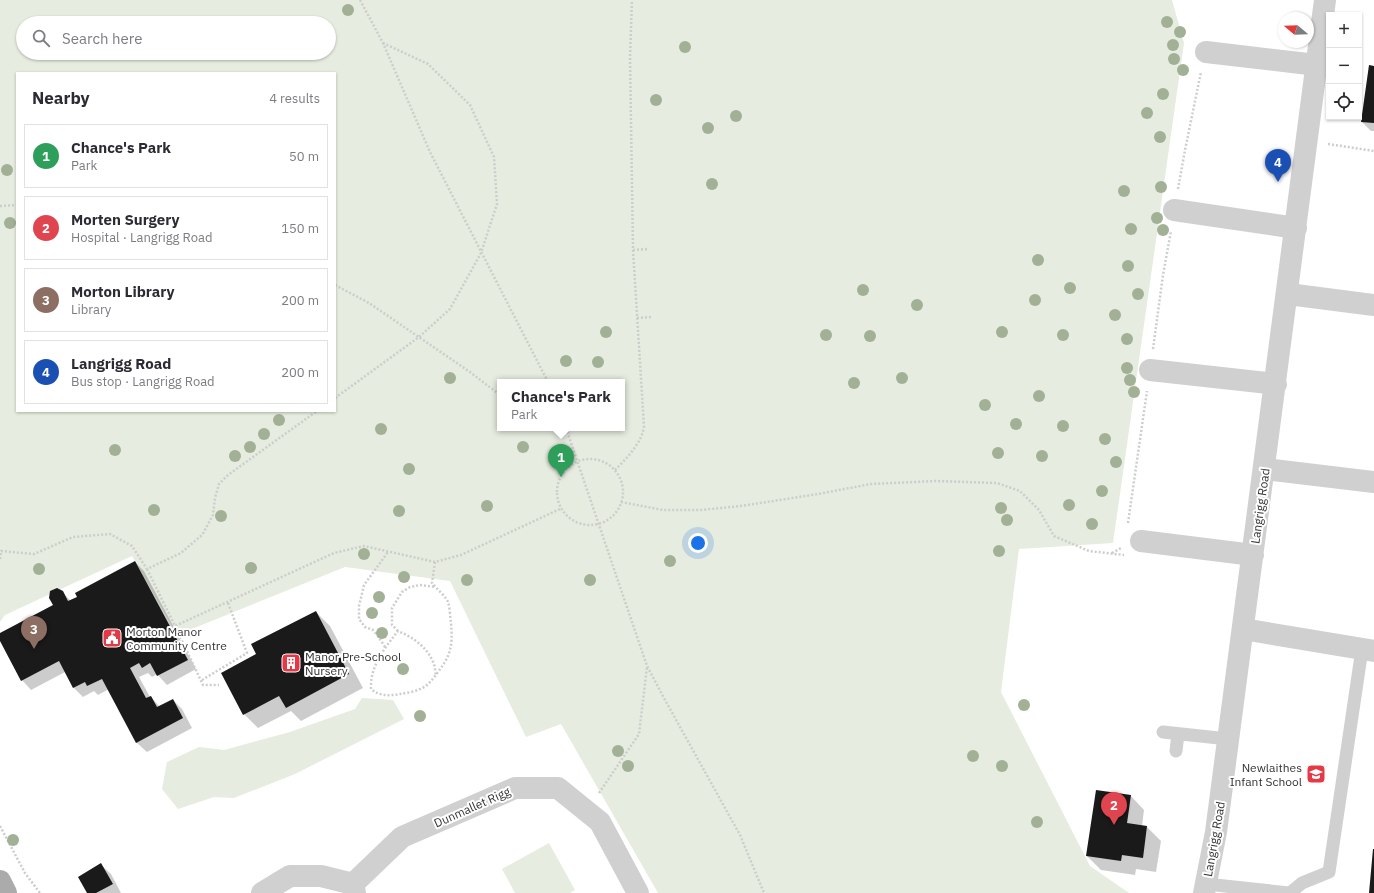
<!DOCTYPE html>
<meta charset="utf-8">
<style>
body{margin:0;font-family:"IBM Plex Sans",sans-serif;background:#f2f2f3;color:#2b2b33}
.controls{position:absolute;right:12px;top:12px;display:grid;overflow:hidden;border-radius:0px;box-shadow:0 1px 3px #0004}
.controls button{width:36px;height:36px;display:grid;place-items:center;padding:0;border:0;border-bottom:1px solid #e1e1e2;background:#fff;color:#2b2b33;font:20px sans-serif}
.compass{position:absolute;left:1278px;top:12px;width:36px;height:36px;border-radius:50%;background:#fff;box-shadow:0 1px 3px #0004;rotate:289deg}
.you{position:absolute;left:698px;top:543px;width:14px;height:14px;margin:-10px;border:3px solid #fff;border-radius:50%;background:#1a73e8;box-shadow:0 0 0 6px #1a73e833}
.badge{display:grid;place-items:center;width:26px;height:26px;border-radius:50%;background:#b45309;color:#fff;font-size:13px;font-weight:700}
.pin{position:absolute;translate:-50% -33px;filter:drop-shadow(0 1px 2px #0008)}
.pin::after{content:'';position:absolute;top:21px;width:14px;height:12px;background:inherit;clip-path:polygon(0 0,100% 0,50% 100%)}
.popup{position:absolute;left:497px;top:379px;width:128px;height:52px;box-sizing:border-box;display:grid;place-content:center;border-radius:0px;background:#fff;filter:drop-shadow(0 1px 3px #0005);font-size:13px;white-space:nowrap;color:#7c7c81}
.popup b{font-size:15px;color:#2b2b33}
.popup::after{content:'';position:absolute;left:50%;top:100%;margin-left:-8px;border:8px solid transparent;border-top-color:#fff}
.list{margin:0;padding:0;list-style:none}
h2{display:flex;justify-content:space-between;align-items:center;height:52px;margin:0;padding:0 16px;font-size:17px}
h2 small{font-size:13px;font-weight:400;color:#7c7c81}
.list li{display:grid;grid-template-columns:26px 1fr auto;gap:12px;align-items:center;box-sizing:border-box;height:64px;margin:0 8px 8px;padding:0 8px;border:1px solid #e1e1e2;border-radius:0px}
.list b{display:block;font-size:15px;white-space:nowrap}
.list p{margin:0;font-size:13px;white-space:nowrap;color:#7c7c81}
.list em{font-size:13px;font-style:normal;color:#7c7c81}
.icon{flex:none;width:22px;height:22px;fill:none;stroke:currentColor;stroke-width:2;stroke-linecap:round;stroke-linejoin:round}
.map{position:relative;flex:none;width:1374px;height:893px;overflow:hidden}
.search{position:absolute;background:#fff;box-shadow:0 1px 3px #0004;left:16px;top:16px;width:320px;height:44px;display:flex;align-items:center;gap:10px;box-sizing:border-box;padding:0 14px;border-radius:22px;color:#7c7c81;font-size:15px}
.panel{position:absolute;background:#fff;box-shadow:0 1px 3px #0004;left:16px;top:72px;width:320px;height:340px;border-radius:0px}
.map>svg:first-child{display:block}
.green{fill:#e6ecdf;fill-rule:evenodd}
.shadow{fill:#0003}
.building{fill:#1a1a1a}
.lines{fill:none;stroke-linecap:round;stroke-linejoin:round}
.path{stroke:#cdcdcd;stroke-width:2.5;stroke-dasharray:2 2;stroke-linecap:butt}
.service{stroke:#d0d0d0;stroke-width:13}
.minor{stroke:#d0d0d0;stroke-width:22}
.primary{stroke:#ababab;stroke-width:22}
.tree{fill:#a2b095}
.labels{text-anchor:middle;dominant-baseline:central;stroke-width:4;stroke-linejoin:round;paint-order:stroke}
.street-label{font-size:12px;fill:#333;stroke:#fff}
.poi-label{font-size:12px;fill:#333;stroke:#fff;text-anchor:start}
</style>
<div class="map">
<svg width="1374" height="893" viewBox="0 0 1374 893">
<rect width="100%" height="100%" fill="#fff"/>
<!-- green -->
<path class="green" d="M0,0H1172L1184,43L1113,543L1019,549L1001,692L1090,866L1129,893H658L561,724L526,737L450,581L345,567L177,635L132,556L5,615L0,622ZM23,23H329V53H23ZM17,73H335V411H17ZM500,382H622V428H500Z
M362,698L393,700L404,719L295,774L234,798L214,797L178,809L162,789L167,762L199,747L224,750L290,732L355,709Z
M549,843L575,890L570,893H515L502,869Z"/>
<!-- shadow -->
<path class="shadow" d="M1374,67V131H1371L1362,122Z
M135,562L144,571L196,669L167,685L157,674L152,677L148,673L139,677L150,697H151L160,707L173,700L182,709L192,728L147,752L137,743L109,689L98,695L94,691L83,697L74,688L65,672L31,690L22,680L0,639V634L54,606L62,592L71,601Z
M316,612L330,626L363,688L301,721L291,711L258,728L244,714L258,655Z
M1130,795L1144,810L1142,826L1147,827L1161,841L1156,872L1136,869L1135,875L1101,870L1087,856Z
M101,865L111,874L121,893H88Z"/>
<!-- building -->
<path class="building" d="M1369,65L1374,66V123L1361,122Z
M135,561L188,660L157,676L150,663L142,668L139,663L130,668L146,698L151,696L157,707L173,699L183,718L136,743L102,679L87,686L85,682L73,688L59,661L21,681L0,641V633L53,605L49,598L50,591L57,588L63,591L68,601L77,597L75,593Z
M316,611L349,674L286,708L279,696L243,715L221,673L256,654L251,644Z
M1096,790L1131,795L1127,823L1147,826L1143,858L1122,855L1121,861L1086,856Z
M1373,849H1374V893H1369Z
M101,863L113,884L96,893H87L78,877Z"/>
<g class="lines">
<!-- path -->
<path class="path" d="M360,0L383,43L430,152L548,382
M1328,144L1374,151
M1178,189L1185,150L1201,72
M0,206L17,205
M633,250L647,249
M335,285L369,303L470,372L500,395
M637,318L651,317
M1153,349L1163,275L1171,231
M335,398L419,337L450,309L481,253L497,204L494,157L470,105L428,64L383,43
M566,428L647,666L664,698L740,835L764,893
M557 492a33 33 0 1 1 66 0a33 33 0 1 1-66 0Z
M615,470C627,458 641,444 644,427L633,250L630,57L632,0
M621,502L663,510H701L741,506L818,494L871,484L935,481L997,483L1020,491L1039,510L1054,536L1089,551L1124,555
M1128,523L1147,391
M1112,553L1121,548
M0,559L1,551L34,554L73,537L110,534L132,546L147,569L181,553L202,535L213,515L215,498L219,484L228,475L317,411
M435,562L432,583C436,588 447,598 448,602C450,608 450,617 451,623C453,645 451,655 438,672C433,679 428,686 420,689C414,692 406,693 400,694C389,696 379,696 371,689C370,666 384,649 398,631C412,637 426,646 432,660C435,664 435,671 436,676
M147,569L175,626L334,553L364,546L435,562L461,555L560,509
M175,626L203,685H219
M398,631L392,625V608L402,592L410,587L420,585L435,587
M385,647L378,636L373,630L365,627L359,619V606L364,585L388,552
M202,680L247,653L228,603
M599,793L639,734L647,667
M0,826L25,873L40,893"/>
<!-- service -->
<path class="service" d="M1163,732L1228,739
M1176,751L1178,734
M1206,884L1289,893
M1290,893L1302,883L1329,872L1362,649"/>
<!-- minor -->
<path class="minor" d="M1206,52L1317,65
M1174,210L1296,228
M1288,294L1374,305
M1150,370L1276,384
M1265,469L1374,482
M1141,541L1253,555
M1243,629L1374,651
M262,893L290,876H321L353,884
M355,893L353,884L402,837L515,788H558L600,822L638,893
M1204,893L1216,832L1325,0"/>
<!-- primary -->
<path class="primary" d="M0,881L6,893"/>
</g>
<!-- trees -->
<g class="tree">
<circle cx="348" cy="10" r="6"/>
<circle cx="1167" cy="22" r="6"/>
<circle cx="1180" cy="32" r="6"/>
<circle cx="1173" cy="45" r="6"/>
<circle cx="685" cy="47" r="6"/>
<circle cx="1174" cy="59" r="6"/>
<circle cx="1183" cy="70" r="6"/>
<circle cx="1163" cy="94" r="6"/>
<circle cx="656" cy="100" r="6"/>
<circle cx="1147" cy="113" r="6"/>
<circle cx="736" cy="116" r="6"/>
<circle cx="708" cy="128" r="6"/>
<circle cx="1160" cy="137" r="6"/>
<circle cx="7" cy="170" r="6"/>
<circle cx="712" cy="184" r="6"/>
<circle cx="1161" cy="187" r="6"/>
<circle cx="1124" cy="191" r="6"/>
<circle cx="1157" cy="218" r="6"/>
<circle cx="10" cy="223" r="6"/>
<circle cx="1131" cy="229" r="6"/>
<circle cx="1163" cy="230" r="6"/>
<circle cx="1038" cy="260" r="6"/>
<circle cx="1128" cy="266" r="6"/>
<circle cx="1070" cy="288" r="6"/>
<circle cx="863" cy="290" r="6"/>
<circle cx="1138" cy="294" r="6"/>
<circle cx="1035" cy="300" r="6"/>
<circle cx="917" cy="305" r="6"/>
<circle cx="1115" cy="315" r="6"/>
<circle cx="606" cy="332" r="6"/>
<circle cx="1002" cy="332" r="6"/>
<circle cx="826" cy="335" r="6"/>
<circle cx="1063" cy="335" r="6"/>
<circle cx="870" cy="336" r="6"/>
<circle cx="1127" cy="339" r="6"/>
<circle cx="566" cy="361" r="6"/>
<circle cx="598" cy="362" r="6"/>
<circle cx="1127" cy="368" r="6"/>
<circle cx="450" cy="378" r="6"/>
<circle cx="902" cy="378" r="6"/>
<circle cx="1130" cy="380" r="6"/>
<circle cx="854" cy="383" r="6"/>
<circle cx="1134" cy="392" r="6"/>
<circle cx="1039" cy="396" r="6"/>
<circle cx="985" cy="405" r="6"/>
<circle cx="279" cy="420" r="6"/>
<circle cx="1016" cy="424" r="6"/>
<circle cx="1063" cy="426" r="6"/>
<circle cx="381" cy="429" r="6"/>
<circle cx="264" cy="434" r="6"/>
<circle cx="1105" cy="439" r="6"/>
<circle cx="250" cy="447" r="6"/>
<circle cx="523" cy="447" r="6"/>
<circle cx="115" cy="450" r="6"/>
<circle cx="998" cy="453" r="6"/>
<circle cx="235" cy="456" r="6"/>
<circle cx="1042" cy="456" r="6"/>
<circle cx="1116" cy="462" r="6"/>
<circle cx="409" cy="469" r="6"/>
<circle cx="1102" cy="491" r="6"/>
<circle cx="1069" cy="505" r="6"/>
<circle cx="487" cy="506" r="6"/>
<circle cx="1001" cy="508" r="6"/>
<circle cx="154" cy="510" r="6"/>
<circle cx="399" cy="511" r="6"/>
<circle cx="221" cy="516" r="6"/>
<circle cx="1007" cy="520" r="6"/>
<circle cx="1092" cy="524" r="6"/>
<circle cx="999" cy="551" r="6"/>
<circle cx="364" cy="554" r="6"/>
<circle cx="670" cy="561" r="6"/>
<circle cx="251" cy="568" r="6"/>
<circle cx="39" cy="569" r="6"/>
<circle cx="404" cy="577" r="6"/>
<circle cx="467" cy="580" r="6"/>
<circle cx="590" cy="580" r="6"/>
<circle cx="379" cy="597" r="6"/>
<circle cx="372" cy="613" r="6"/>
<circle cx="382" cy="633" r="6"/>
<circle cx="403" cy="669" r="6"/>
<circle cx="1024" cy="705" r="6"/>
<circle cx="420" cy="716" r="6"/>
<circle cx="618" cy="751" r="6"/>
<circle cx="973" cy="756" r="6"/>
<circle cx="628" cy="766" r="6"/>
<circle cx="1002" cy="766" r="6"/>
<circle cx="1037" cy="822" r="6"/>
<circle cx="13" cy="840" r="6"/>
</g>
<!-- icons -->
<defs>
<g id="civic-square" transform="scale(1)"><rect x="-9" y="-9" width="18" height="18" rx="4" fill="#e63946" stroke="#fff"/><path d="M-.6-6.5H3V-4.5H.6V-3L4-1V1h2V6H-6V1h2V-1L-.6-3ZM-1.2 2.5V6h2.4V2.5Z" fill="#fff"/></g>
<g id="building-square" transform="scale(1)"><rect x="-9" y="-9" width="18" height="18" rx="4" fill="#e63946" stroke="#fff"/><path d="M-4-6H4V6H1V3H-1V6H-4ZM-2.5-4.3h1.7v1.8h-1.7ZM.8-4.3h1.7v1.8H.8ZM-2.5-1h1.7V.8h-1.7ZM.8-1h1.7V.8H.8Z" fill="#fff"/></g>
<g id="school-square" transform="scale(1)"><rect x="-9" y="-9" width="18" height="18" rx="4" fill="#e63946" stroke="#fff"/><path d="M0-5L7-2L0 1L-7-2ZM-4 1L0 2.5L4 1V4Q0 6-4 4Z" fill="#fff"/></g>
</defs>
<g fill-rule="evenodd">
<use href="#civic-square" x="112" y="638"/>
<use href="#building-square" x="291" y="663"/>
<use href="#school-square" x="1316" y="774"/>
</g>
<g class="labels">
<!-- street labels -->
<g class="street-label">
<text transform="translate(1260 506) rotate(-82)">Langrigg Road</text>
<text transform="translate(472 807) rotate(-24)">Dunmallet Rigg</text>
<text transform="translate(1214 839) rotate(-80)">Langrigg Road</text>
</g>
<!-- poi labels -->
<g class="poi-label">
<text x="126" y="631">Morton Manor<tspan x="126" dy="14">Community Centre</tspan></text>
<text x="305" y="656">Manor Pre-School<tspan x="305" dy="14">Nursery</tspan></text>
<text x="1302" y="767" text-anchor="end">Newlaithes<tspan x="1302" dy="14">Infant School</tspan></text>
</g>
</g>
</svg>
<div class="controls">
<button>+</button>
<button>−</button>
<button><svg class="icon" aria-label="locate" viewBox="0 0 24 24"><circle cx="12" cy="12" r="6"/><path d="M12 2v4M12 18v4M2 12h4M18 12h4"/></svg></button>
</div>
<svg class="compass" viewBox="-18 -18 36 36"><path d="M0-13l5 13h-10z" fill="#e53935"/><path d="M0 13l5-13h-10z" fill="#7c7c81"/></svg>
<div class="you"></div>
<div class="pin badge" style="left:561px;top:477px;background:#2e9e5b">1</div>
<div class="popup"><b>Chance's Park</b>Park</div>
<div class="pin badge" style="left:1114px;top:825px;background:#e0444e">2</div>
<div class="pin badge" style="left:34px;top:649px;background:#8d6e63">3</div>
<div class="pin badge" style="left:1278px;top:182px;background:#1a4fb4">4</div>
<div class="search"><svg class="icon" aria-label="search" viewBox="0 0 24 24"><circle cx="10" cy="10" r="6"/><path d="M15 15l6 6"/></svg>Search here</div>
<section class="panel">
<h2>Nearby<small>4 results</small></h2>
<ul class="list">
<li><span class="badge" style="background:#2e9e5b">1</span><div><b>Chance's Park</b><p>Park</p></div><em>50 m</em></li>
<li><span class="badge" style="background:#e0444e">2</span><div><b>Morten Surgery</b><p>Hospital · Langrigg Road</p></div><em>150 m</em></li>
<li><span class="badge" style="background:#8d6e63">3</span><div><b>Morton Library</b><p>Library</p></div><em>200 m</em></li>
<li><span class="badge" style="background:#1a4fb4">4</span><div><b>Langrigg Road</b><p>Bus stop · Langrigg Road</p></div><em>200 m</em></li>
</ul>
</section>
</div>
